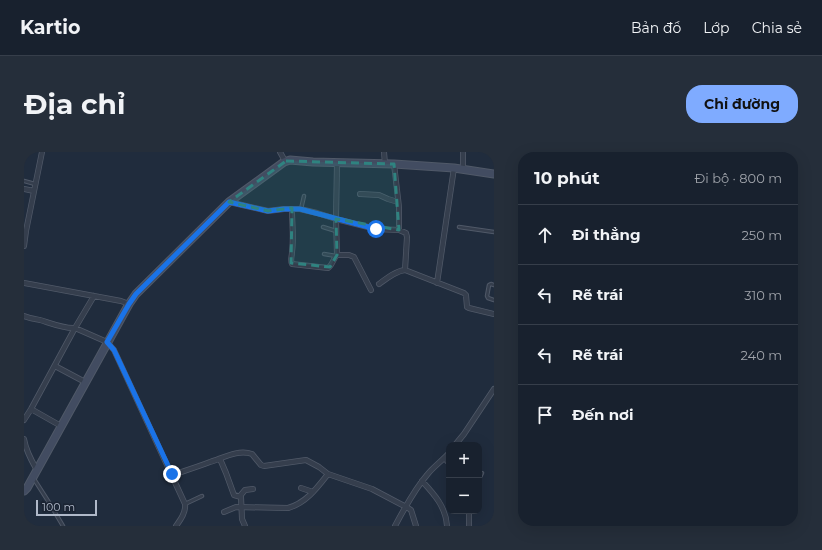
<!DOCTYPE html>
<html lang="vi">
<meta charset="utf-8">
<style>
body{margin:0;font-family:Montserrat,sans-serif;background:#252e3a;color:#f1f3f6}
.controls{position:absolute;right:12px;bottom:12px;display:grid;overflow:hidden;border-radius:8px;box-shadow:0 4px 16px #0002}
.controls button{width:36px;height:36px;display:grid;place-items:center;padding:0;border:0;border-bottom:1px solid #363e4a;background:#18212e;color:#f1f3f6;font:20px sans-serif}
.scale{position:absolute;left:12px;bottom:10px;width:61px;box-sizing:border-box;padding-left:4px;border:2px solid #b0b9c9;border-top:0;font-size:11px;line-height:14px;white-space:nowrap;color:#b0b9c9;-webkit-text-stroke:3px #1a2332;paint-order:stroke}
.stop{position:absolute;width:12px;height:12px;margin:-9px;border:3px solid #1a73e8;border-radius:50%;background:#fff}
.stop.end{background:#1a73e8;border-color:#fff;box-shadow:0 1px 4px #0008}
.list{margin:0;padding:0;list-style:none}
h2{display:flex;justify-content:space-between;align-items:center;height:52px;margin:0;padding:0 16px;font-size:17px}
h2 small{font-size:13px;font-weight:400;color:#9fa3aa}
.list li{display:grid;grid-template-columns:26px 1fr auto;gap:12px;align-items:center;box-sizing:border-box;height:60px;padding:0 16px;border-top:1px solid #363e4a}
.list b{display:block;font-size:15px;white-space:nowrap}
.list em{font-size:13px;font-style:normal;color:#9fa3aa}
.icon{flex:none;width:22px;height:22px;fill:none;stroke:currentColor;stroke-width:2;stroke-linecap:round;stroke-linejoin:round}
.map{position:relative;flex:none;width:470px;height:374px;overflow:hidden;border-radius:16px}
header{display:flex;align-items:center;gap:24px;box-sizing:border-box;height:56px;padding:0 20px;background:#18212e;border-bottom:1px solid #363e4a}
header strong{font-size:19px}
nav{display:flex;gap:22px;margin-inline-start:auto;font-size:14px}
.intro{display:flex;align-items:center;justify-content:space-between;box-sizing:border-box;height:96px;padding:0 24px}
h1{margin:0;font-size:28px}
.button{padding:10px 18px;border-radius:16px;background:#7fabff;color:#111;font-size:14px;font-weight:700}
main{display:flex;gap:24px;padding:0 24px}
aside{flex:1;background:#18212e;border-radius:16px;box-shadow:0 4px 16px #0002}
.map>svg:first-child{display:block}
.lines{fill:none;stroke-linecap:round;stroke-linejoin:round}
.lane-casing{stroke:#505968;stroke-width:4.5}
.street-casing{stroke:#505968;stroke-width:6}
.secondary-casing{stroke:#505968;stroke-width:9}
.lane{stroke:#353e4d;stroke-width:2.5}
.street{stroke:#353e4d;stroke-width:4.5}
.secondary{stroke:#424c61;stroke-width:7}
.route{stroke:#1a73e8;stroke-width:5}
.marked{fill:#2f8380;fill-opacity:0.2;stroke:#2f8380;stroke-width:3;stroke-dasharray:8 5;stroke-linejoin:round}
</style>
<header>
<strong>Kartio</strong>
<nav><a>Bản đồ</a><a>Lớp</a><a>Chia sẻ</a></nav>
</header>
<div class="intro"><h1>Địa chỉ</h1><a class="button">Chỉ đường</a></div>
<main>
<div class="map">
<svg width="470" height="374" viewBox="0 0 470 374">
<rect width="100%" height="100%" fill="#202c3d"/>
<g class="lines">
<!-- lane casing -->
<g class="lane-casing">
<path id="lane" d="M0,29L11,32
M277,57L280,44
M299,75L312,79
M435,75L470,80
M300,102L312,104
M470,133L467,132L465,133L463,144L464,146L470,148
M10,327L26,352L39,374
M455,327L458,321
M161,352L178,344"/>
</g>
<!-- street casing -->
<g class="street-casing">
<path id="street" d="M256,0L261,9
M360,0L361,12
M313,11L312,67L352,77L375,78L382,81L383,85L381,118C372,119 363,126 355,132
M370,12L375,55V78
M439,17V0
M0,37L10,39
M336,42L355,43L364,47L374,50
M205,50L244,59L260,57H276L293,61L312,67L313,103H325L330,105L347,138
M268,58C268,72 270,86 268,100C268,104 266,108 268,112L304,116C308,114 309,107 313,103
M0,94L2,79L18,0
M381,118L440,141L442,143L443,155L445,156L470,162
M0,131L97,149L105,152
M413,131L430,16
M0,164C5,166 11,167 16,168C26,171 41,177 51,176L83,190L90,198L161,352C162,360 157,367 152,374
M31,214L61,230
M7,257L37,274
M0,268L7,257L51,176L70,144
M0,287C2,299 7,308 13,318
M431,293L440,282L470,237
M420,306L425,311
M196,307L202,321L210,343L217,345L218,367L221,374
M148,323C160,319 173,315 186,310C199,306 214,297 228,302L237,313L240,314L282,308L295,315L304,322L348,337L384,356L387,358L392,374
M398,329C410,342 422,355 423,374
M277,336L289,340
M216,344L221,338L229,337
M445,359V374
M200,360L212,355L264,356C282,351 293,336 304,322
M371,374C380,357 390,338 403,323C409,315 418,309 425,301"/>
</g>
<!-- secondary casing -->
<g class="secondary-casing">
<path id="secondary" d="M0,339L3,336L105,152L112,142L205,50L260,10L266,8L289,10L370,12L430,16L470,22"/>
</g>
<!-- lane -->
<use href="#lane" class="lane"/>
<!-- street -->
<use href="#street" class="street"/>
<!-- secondary -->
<use href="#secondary" class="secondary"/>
</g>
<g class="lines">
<!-- route -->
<path class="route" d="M148,322L90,198L83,190L105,152L112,142L205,50L244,59L260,57H276L352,77"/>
</g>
<!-- marked area -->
<path class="marked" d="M262,9L370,12L375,78L312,67L313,103L306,115L267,111L268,56L244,59L205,50Z"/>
</svg>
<div class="controls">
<button>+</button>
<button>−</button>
</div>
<div class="scale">100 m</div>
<div class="stop" style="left:352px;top:77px"></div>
<div class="stop end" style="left:148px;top:322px"></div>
</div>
<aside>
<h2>10 phút<small>Đi bộ · 800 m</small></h2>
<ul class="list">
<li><svg class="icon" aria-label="ahead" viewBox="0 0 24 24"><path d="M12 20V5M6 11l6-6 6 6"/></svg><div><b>Đi thẳng</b></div><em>250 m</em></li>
<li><svg class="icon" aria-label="left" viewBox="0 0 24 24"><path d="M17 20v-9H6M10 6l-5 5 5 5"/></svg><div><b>Rẽ trái</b></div><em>310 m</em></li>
<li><svg class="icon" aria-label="left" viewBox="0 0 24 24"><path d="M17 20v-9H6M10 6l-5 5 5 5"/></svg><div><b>Rẽ trái</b></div><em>240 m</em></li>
<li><svg class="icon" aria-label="arrive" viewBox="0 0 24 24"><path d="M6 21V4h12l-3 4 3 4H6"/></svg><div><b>Đến nơi</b></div></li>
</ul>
</aside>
</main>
